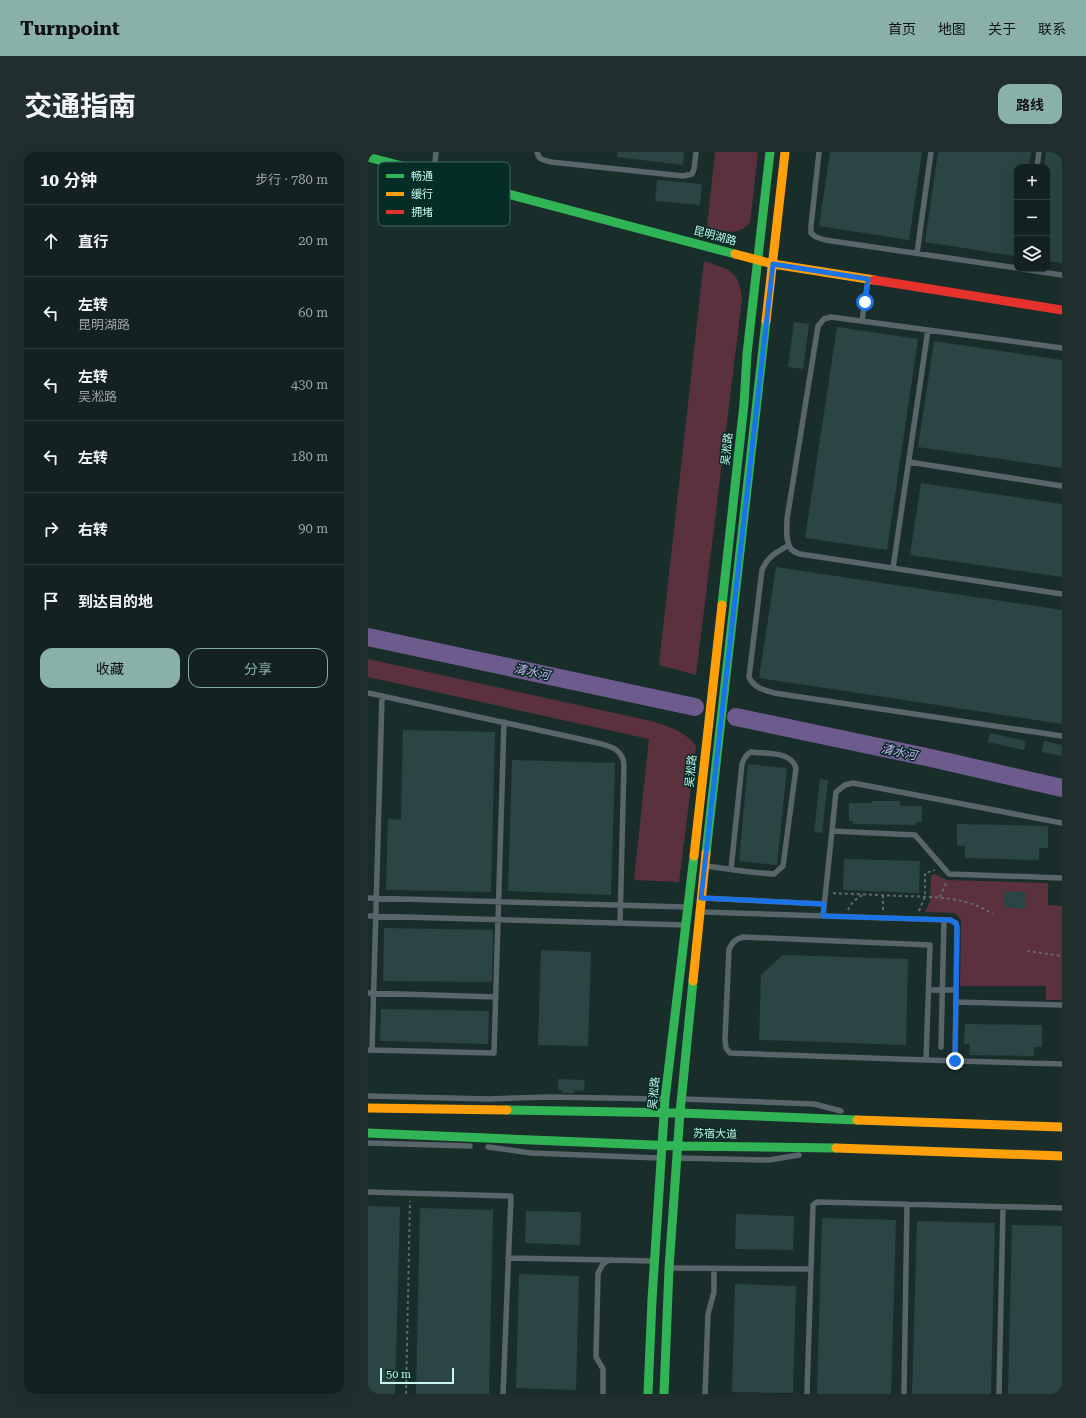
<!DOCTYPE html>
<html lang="zh">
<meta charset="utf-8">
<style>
body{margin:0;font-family:"Roboto Serif","Noto Sans SC",serif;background:#202f2d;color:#f1f3f6}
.controls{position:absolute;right:12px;top:12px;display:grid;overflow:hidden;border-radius:8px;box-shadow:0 4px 16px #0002}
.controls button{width:36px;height:36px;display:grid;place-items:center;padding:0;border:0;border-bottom:1px solid #323f3e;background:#132220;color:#f1f3f6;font:20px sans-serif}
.scale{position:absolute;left:12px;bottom:10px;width:74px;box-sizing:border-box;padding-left:4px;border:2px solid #c5f8ee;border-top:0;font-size:11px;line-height:14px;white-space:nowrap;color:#c5f8ee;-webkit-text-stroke:3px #062c26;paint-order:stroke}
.stop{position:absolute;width:12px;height:12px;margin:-9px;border:3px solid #1a73e8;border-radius:50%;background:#fff}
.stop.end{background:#1a73e8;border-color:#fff;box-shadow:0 1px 4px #0008}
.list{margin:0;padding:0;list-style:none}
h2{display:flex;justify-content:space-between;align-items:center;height:52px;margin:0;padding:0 16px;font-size:17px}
h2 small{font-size:13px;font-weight:400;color:#9da4a5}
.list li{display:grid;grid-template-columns:26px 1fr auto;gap:12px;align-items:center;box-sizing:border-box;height:72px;padding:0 16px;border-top:1px solid #323f3e}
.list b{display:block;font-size:15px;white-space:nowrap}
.list p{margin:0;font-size:13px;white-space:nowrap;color:#9da4a5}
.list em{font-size:13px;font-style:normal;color:#9da4a5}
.actions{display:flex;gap:8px;padding:12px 16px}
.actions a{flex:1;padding:9px 0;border:1px solid #89b1a9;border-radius:12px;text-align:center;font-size:14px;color:#89b1a9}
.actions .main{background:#89b1a9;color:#111}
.icon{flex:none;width:22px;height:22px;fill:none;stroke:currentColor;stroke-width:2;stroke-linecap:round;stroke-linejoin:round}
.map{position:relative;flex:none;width:694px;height:1242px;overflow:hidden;border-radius:12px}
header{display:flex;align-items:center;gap:24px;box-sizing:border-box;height:56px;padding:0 20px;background:#89b1a9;color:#111}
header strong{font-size:19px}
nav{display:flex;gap:22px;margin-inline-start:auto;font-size:14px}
.intro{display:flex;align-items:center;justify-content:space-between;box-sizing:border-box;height:96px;padding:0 24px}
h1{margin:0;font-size:28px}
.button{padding:10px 18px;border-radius:12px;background:#89b1a9;color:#111;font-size:14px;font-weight:700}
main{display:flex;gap:24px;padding:0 24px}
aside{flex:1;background:#132220;border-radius:12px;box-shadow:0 4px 16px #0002}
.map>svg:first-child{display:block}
.green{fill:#5c313e}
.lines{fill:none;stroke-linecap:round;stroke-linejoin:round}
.river{stroke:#6d5b8d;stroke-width:18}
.building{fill:#2b4544}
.path{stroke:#5d6a6c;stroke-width:2;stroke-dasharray:3 3;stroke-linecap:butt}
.lane{stroke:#59656b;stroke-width:5.5}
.fast{stroke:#30b455;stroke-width:9}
.slow{stroke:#ff9f0a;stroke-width:9}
.jam{stroke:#e5322d;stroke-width:9}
.route{stroke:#1a73e8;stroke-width:5}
.labels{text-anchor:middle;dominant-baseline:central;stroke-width:3;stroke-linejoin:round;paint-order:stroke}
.street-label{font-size:11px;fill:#c5f8ee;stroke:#062c26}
.water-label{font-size:12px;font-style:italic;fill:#cfb5f8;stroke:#062c26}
.key{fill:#062c26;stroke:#3f6962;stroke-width:1}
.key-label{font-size:11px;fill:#c5f8ee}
</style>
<header>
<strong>Turnpoint</strong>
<nav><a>首页</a><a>地图</a><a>关于</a><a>联系</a></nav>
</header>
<div class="intro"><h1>交通指南</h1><a class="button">路线</a></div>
<main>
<aside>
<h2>10 分钟<small>步行 · 780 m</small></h2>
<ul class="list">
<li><svg class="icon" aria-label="ahead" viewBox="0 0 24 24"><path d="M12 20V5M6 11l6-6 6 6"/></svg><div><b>直行</b></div><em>20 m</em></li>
<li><svg class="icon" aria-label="left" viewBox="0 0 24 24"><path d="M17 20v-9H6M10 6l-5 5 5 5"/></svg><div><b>左转</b><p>昆明湖路</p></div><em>60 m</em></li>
<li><svg class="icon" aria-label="left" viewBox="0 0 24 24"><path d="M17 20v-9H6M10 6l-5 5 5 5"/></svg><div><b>左转</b><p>吴淞路</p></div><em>430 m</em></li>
<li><svg class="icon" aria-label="left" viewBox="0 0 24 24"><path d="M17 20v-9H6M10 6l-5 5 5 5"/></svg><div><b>左转</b></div><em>180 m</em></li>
<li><svg class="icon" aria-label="right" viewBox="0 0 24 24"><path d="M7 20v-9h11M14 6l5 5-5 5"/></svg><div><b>右转</b></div><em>90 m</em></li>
<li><svg class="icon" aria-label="arrive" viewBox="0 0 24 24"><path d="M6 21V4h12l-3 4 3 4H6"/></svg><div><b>到达目的地</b></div></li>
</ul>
<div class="actions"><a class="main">收藏</a><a>分享</a></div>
</aside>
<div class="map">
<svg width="694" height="1242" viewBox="0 0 694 1242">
<rect width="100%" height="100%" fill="#192e2a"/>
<!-- green -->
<path class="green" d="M347,0H390L382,71C368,85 356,79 339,75Z
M336,109C361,118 371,117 374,147L328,523L291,513Z
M0,507L283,569C300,574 317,579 328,594L311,730L266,728L281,587L0,525Z
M567,722L579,728L680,731V753L694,754V848H678V834H592L593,768L587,761L557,760L562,750L563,723Z"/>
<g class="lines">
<!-- river -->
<path class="river" d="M0,485L327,555
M368,565L563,606L694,636"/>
</g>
<!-- building -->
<path class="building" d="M249,0H316L315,13L249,5Z
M462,0H554L541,88L451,74Z
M570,0H663L661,15H649V91L647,104L557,90Z
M678,0H694V111L679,109V15H676Z
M289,28L334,32L332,53L287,49Z
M426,170L441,172L435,217L420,215Z
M469,175L550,187L519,398L437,386Z
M566,189L694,208V316L550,295Z
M553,331L694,352V425L542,403Z
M408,415L694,458V572L391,526Z
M35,578L127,580L123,740L18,738L20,667L33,668Z
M622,581L658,589L656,598L620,590Z
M676,589L694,593V604L674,600Z
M144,608L247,611L243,743L140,739Z
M380,612L419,616L409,713L371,709Z
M452,627L460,628L454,681L446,680Z
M504,649H532V654H554V670H548V673L485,672V669H481V651H504Z
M589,672L680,674V696H671V708L597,706V694H589Z
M476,707L552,709L551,741L475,738Z
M636,739L658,740V757L635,755Z
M16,776L125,778L124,830L15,829Z
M173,798L223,800L220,894L170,893Z
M415,803L540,807L538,893L391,888L393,823Z
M13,857L121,859L120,892L12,889Z
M597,872L674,873V895H666V904L601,903L602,892H596Z
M190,927L217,928L216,939L206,938V941H194V938H190Z
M0,1054L32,1055L27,1242H0Z
M52,1056L125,1058L121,1242H48Z
M158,1059L213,1060L212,1093L157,1091Z
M368,1062L426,1064L425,1098L367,1097Z
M454,1066L528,1068L523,1242H449Z
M549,1069L627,1071L623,1242H544Z
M644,1073L694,1074V1242H640Z
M151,1122L211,1124L208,1238L148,1236Z
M367,1132L428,1134L425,1241L364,1240Z"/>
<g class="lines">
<!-- path -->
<path class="path" d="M465,741C487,742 510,743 533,744C565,745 597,744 625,762
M572,745L579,729
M480,758C483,751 488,746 495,743
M515,758V743
M551,759L557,745V721L567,718
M659,799L694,804
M38,1242L42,1049"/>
<!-- lane -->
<path class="lane" d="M169,0C171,8 175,8 183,10L315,24L324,22L326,17L328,0
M451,0L443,74V81L448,85L457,88L649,116
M669,15L671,0
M66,20L68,0
M549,101L563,0
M654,117L694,123
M494,169L500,127
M694,196L463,165L456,167L450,174L419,367C419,375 417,389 423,397C425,399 429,401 432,402L694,442
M541,310L694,334
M421,393C408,401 401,403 394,418L381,525C386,536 396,538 406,541L694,584
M525,416L560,178
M0,541L221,589C236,593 254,594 256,612L252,771
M464,679L468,640L477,633L485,631L694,671
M339,714C361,717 384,721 406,722L415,714L428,616C423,599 398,602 383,600C378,602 376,606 374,612L363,717
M0,746L318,755
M335,746L456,752
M334,760L582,768L588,771L589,776L587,909
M0,764L318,773
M455,764L464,679L547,683L581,722L694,726
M561,838H588
M0,841L128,845
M588,850L694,853
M573,895L576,768
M0,898L126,901L136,570
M4,898L14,544
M558,908L562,793L375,785C367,787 365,790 361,797L357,887L358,896L362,901L558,908L694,912
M0,944L121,947L180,945L296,947
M314,947L446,952L473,959
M0,991L102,994
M120,995L163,1001L291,1006
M310,1006L401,1008L431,1003
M0,1040L143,1044L135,1242
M140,1106L241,1108
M303,1116L442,1117
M235,1242V1217L228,1205L230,1121L235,1112L241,1108L285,1109
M337,1242L340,1162L346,1140V1117
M439,1242L445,1053L449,1050L694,1056
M536,1242L539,1052
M631,1242L635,1055"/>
<!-- fast -->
<path class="fast" d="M0,5L367,102
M354,453L376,252L379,202L402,0
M338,701L398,169
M139,958L312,961L489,968
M0,981L309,994L468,996
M280,1242L284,1148L297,947L326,704
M296,1242L301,1116L312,961L325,829"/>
<!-- slow -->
<path class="slow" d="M367,102L405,112L506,128
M398,169L417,0
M326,704L354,453
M325,829L338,701
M0,956L139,958
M489,968L694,975
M468,996L694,1004"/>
<!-- jam -->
<path class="jam" d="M506,128L694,158"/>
</g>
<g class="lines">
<!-- route -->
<path class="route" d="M497,150L500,127L405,112L333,746L456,752L455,764L582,768L588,771L589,776L587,909"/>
</g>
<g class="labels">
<!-- street labels -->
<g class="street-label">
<text transform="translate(347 84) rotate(15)">昆明湖路</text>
<text transform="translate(359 297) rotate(-84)">吴淞路</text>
<text transform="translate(323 619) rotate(-84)">吴淞路</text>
<text transform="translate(286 941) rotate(-84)">吴淞路</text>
<text transform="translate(347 982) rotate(1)">苏宿大道</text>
</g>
<!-- water labels -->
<g class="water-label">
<text transform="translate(164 520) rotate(12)">清水河</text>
<text transform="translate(531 600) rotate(12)">清水河</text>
</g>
</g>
<!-- legend -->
<rect x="10" y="10" width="132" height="64" rx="6" class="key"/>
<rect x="18" y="22" width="18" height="4" fill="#30b455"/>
<rect x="18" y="40" width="18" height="4" fill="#ff9f0a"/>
<rect x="18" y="58" width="18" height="4" fill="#e5322d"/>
<g class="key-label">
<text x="43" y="28">畅通</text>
<text x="43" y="46">缓行</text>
<text x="43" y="64">拥堵</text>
</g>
</svg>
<div class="controls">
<button>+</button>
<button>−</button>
<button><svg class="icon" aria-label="layers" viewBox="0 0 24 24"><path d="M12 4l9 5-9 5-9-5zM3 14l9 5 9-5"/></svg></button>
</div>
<div class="scale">50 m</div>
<div class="stop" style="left:497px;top:150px"></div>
<div class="stop end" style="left:587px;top:909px"></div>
</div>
</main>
